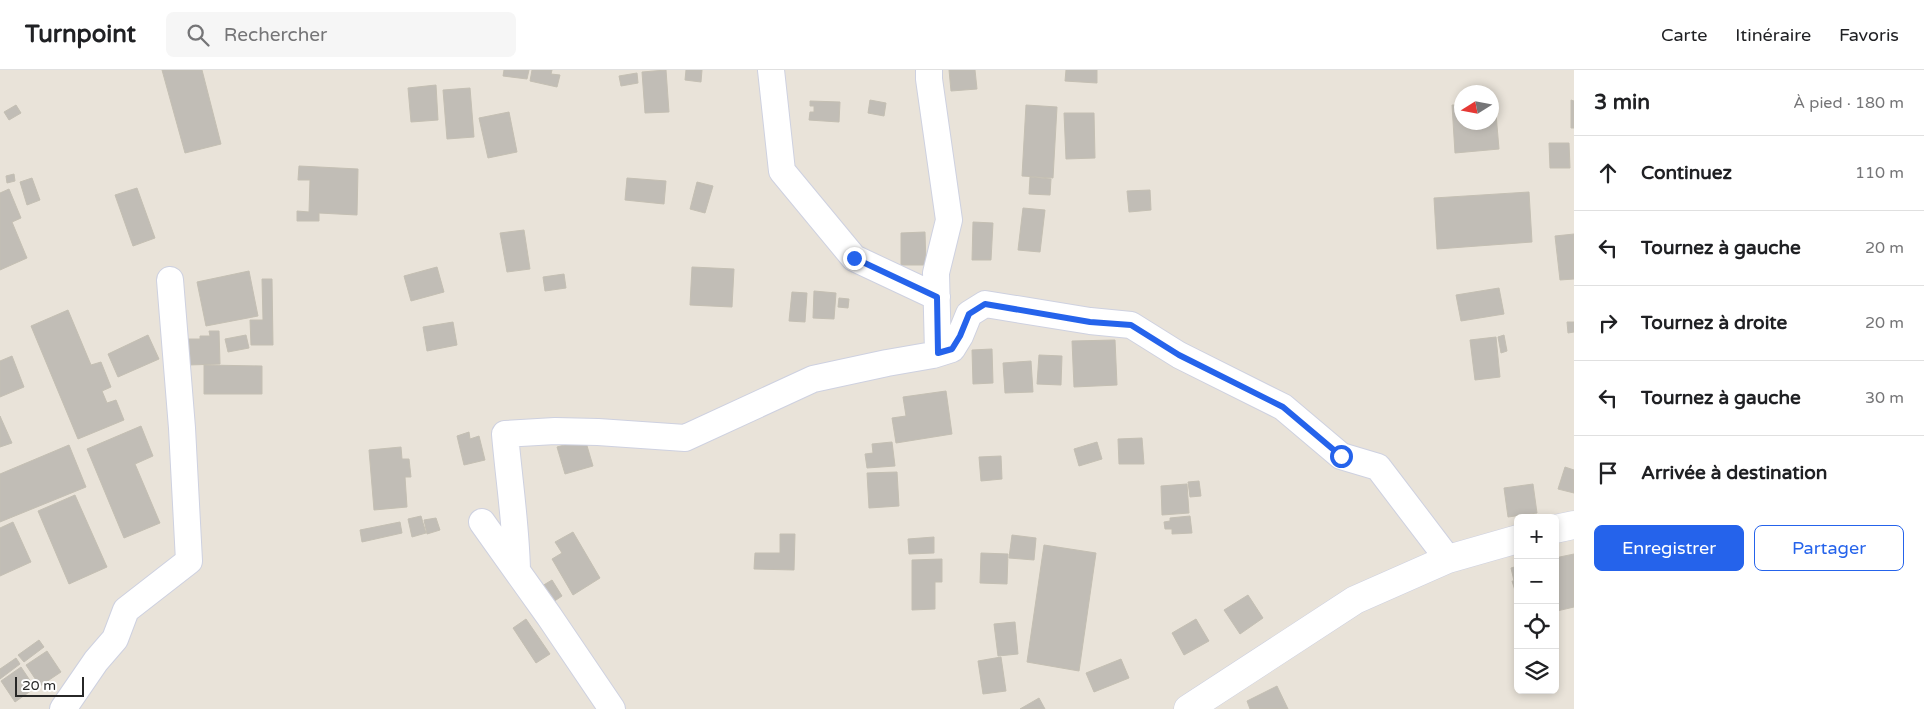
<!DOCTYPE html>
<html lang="fr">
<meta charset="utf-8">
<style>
body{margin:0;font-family:"Varela Round",sans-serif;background:#f6f6f6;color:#202124}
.controls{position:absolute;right:15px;bottom:15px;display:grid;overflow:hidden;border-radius:8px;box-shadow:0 2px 8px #0003}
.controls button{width:45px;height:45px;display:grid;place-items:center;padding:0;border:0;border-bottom:1px solid #e0e0e0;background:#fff;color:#202124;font:25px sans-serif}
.compass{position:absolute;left:1454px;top:15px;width:45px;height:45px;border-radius:50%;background:#fff;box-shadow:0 2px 8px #0003;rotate:259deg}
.scale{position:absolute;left:15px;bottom:12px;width:69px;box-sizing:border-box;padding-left:5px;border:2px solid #272727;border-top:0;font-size:14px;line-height:18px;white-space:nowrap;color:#272727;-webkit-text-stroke:4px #fff;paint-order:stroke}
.stop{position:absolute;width:15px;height:15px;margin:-11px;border:4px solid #2563eb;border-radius:50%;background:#fff}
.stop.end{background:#2563eb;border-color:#fff;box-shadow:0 1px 5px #0008}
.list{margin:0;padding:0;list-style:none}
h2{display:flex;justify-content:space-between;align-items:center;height:65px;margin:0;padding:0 20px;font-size:21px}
h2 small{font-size:16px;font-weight:400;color:#757577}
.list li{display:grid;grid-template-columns:32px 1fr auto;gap:15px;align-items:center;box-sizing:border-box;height:75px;padding:0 20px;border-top:1px solid #e0e0e0}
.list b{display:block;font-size:19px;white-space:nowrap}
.list em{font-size:16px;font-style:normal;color:#757577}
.actions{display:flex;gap:10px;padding:15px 20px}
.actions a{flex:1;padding:11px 0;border:1px solid #2563eb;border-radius:8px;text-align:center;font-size:18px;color:#2563eb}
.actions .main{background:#2563eb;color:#fff}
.icon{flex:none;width:28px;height:28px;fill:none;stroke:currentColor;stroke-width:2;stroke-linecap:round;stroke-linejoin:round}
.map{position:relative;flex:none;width:1574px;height:639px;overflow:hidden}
header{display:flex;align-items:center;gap:30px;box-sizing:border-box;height:70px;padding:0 25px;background:#fff;border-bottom:1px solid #e0e0e0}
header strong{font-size:24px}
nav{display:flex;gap:28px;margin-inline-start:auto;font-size:18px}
.search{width:350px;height:45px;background:#f6f6f6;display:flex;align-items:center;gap:12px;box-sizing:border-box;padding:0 18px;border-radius:8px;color:#757577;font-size:19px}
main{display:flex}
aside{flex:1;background:#fff}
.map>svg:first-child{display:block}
.building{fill:#c1bdb6;stroke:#c4bfb3}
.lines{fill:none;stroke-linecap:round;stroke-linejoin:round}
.street-casing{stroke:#ced1e0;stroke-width:28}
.secondary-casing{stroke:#ced1e0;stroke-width:29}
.street{stroke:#fff;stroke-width:26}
.secondary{stroke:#fff;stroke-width:28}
.route{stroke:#2563eb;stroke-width:6}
</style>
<header>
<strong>Turnpoint</strong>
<div class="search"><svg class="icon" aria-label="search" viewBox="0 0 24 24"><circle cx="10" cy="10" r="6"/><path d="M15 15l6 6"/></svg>Rechercher</div>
<nav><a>Carte</a><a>Itinéraire</a><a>Favoris</a></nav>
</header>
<main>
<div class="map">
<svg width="1574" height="639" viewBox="0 0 1574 639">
<rect width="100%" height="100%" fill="#e9e3d9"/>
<!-- building -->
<path class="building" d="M162,0H202L221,74L185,83Z
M504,0H529L527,9L503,6Z
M532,0H552L551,4L560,5L557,17L530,11Z
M666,0L669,42L645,43L642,2Z
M686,0H702L701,12L685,10Z
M949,0H975L977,19L951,21Z
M1066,0H1097V13L1065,11Z
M637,3L638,13L621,16L619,6Z
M436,15L438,50L411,52L408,18Z
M470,18L474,67L447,69L443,20Z
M870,30L886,33L884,46L868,43Z
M1571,30L1574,31V58H1571Z
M810,31L840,32L839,52L809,50L810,42H814V36H810Z
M16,35L21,43L9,50L4,42Z
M1026,35L1057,37L1053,108L1022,106Z
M1452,35H1462V52H1492V45L1496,44L1499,79L1455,83Z
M509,42L517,82L488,88L479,48Z
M1064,43H1094L1095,88L1066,89Z
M1549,73H1569L1570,98H1550Z
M299,96L358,99L357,145L319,143V151H297V141L309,142L310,110H298Z
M14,104L15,111L7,113L6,106Z
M1030,107L1051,109L1050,125L1029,124Z
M32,108L40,130L27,135L20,112Z
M627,108L666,111L664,134L625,130Z
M697,112L713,116L705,143L690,139Z
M137,118L155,168L133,176L115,125Z
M9,119L21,148L12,152L27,188L0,200V123Z
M1150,120L1151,140L1129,142L1127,121Z
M1529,122L1532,172L1437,179L1434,128Z
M1023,138L1045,140L1040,182L1018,180Z
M973,152L993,153L991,190H972Z
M524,160L530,199L507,202L500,163Z
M925,162L926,195H901V163Z
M1574,164V209L1560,210L1555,166Z
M437,197L444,222L411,231L404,206Z
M692,197L734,199L732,237L690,235Z
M249,201L258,246L206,256L197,212Z
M564,204L566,218L545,221L543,207Z
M262,209H272L273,275H251L250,250H263Z
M1499,218L1504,244L1461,251L1456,225Z
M814,221L836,223L834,249L813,248Z
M792,222L807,223L805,252L789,251Z
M839,228L849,229L848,238L838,237Z
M68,240L91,295L101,292L111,317L102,321L107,333L116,330L124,350L78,369L31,256Z
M453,252L457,275L427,281L423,257Z
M1567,252H1574V262L1568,263Z
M209,261H219L220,294L188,295V269H200V266H210Z
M148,265L159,289L118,307L108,284Z
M246,265L249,278L228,282L225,269Z
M1504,265L1507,281L1501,283L1498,267Z
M1496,267L1500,307L1475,310L1470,270Z
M1115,270L1117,315L1074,317L1072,271Z
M992,279L993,313L973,314L972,280Z
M1039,285L1062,286L1061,315L1037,314Z
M12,286L24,317L0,327V291Z
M1031,291L1033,322L1005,323L1003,293Z
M204,295L262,296V324H204Z
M946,321L952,364L896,373L892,348L906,346L903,327Z
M0,346L12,373L0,377Z
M141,356L153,386L135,394L160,453L124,468L87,379Z
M469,362L470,369L479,366L485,390L464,395L457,366Z
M1142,368L1144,394H1119L1118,369Z
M585,369L593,396L565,404L557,377Z
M892,372L895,396L867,398L865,384L873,383L872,374Z
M1097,372L1102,389L1079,396L1074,379Z
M69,375L86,417L0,452V404Z
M401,377L402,389H409L411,407H405L407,437L374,440L369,380Z
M1001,386L1002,409L981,411L979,387Z
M1565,397L1574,400V423L1558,419Z
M897,402L899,436L869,438L867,403Z
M1199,411L1201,426L1190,427L1188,412Z
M1187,414L1189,443L1162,445L1161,416Z
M1533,414L1537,443L1508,447L1504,418Z
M75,425L107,497L69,514L38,441Z
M421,446L426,463L412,467L408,449Z
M1190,446L1192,463L1172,464V459H1165L1164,452L1170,451V448Z
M436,448L440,460L427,464L424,450Z
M13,452L31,492L0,506V458Z
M400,452L402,463L362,472L360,460Z
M573,462L600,508L573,525L552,489L562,483L555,472Z
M780,464H795L794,500L754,499L755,483H780Z
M1012,465L1036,468L1034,490L1009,488Z
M934,467V483L909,484L908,469Z
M1044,475L1096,483L1079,601L1027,592Z
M981,483L1008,484L1007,514L980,513Z
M1574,484V537L1557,541L1555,488Z
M942,489V512H935V539L912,540V490Z
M1518,496V530L1512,511H1514L1511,498Z
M552,510L562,526L553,532L542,516Z
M1248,525L1263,548L1240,564L1224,540Z
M526,549L550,584L536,593L513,558Z
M1196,549L1209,571L1184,585L1172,563Z
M1015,552L1018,584L998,586L994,554Z
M39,570L44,577L24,592L18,585Z
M47,581L61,602L40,616L26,595Z
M1001,587L1006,621L983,624L978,591Z
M16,588L20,594L0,609V599Z
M1121,589L1129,608L1094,622L1086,603Z
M21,597L35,618L15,632L1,611Z
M1277,616L1288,639H1250L1247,631Z
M1039,628L1045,639H1020Z"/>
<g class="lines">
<!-- street casing -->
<g class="street-casing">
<path id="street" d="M771,0L782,101L854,188L937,227
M929,0V9L949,150L936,203L938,283
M482,452L549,546L612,639
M517,500C516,455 509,410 505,364L555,361L598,362L685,368L813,309L887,293L933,285L952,279L960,266L969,244L985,234L1090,251L1131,255L1179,285L1283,337L1341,386L1378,397L1448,489
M63,639L96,591L115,569L126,540L189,491L182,358L170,210"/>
</g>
<!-- secondary casing -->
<g class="secondary-casing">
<path id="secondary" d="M1555,459L1574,455
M1188,639L1355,530L1448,489L1518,469"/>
</g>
<!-- street -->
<use href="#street" class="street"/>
<!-- secondary -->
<use href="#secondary" class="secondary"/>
</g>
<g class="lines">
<!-- route -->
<path class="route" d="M854,188L937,227L938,283L952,279L960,266L969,244L985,234L1090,252L1131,255L1179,285L1283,337L1341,386"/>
</g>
</svg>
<div class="controls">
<button>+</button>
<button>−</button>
<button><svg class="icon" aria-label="locate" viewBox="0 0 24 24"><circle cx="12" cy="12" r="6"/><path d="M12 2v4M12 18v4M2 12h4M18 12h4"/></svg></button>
<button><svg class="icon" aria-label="layers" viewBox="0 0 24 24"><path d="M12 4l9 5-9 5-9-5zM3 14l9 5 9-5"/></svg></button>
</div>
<svg class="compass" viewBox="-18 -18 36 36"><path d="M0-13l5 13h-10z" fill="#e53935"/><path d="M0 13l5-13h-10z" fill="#757577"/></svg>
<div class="scale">20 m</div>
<div class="stop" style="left:1341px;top:386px"></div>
<div class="stop end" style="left:854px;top:188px"></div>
</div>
<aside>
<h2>3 min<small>À pied · 180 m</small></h2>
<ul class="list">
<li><svg class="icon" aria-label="ahead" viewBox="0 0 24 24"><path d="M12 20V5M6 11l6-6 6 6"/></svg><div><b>Continuez</b></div><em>110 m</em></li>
<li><svg class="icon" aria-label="left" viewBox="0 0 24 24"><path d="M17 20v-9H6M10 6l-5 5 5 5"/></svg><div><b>Tournez à gauche</b></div><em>20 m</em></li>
<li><svg class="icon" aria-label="right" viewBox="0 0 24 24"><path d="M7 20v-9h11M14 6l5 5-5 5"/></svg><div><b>Tournez à droite</b></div><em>20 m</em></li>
<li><svg class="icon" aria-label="left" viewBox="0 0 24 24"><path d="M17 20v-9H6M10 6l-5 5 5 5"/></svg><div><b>Tournez à gauche</b></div><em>30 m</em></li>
<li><svg class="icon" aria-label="arrive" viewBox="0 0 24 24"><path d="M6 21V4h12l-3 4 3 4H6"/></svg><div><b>Arrivée à destination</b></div></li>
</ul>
<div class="actions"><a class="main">Enregistrer</a><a>Partager</a></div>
</aside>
</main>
